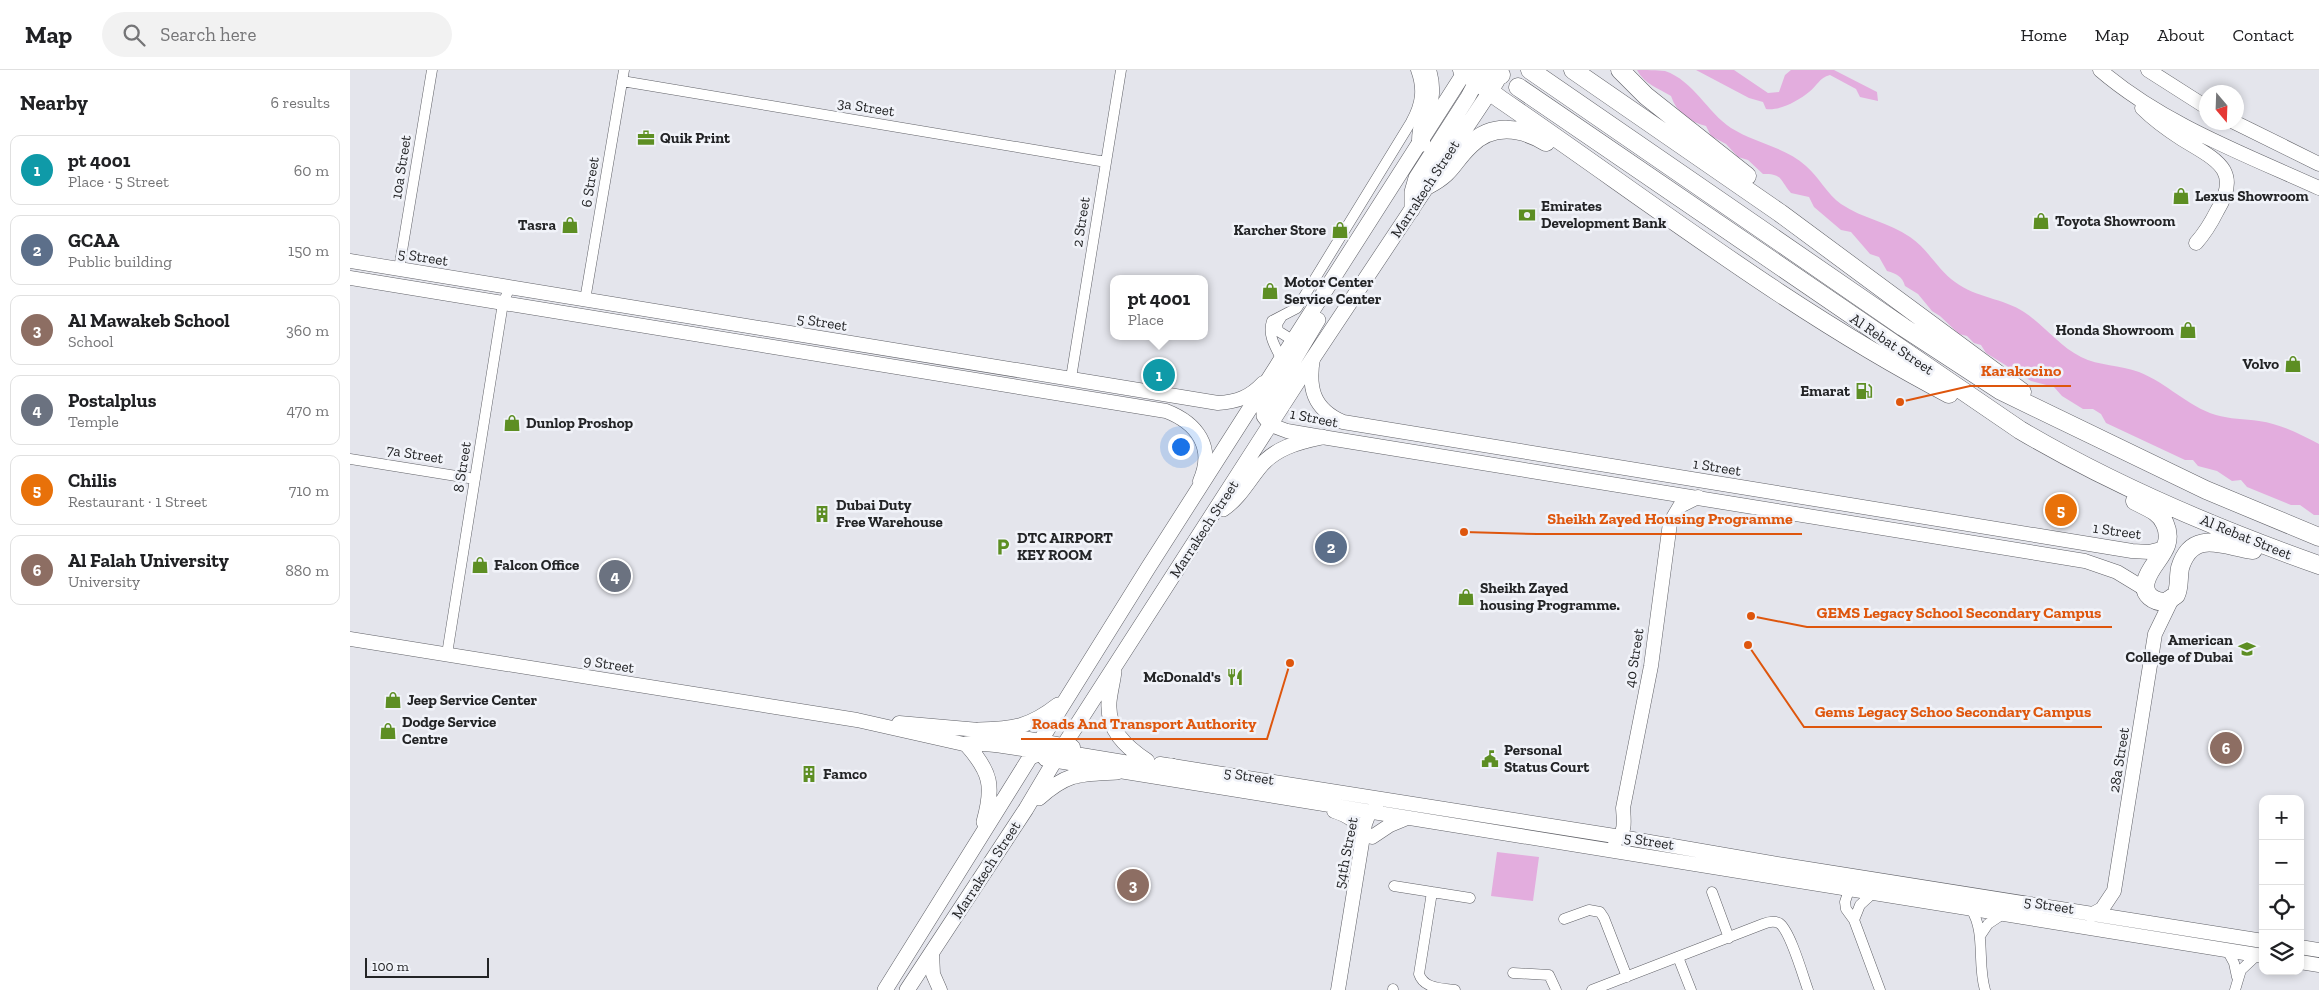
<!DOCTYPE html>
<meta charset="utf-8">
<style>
body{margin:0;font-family:"Zilla Slab",serif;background:#f2f2f2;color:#202124}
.controls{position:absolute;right:15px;bottom:15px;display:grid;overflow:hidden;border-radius:10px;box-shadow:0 2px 8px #0003}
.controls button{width:45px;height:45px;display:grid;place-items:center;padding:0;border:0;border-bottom:1px solid #e0e0e0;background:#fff;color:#202124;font:25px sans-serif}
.compass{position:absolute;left:1849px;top:15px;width:45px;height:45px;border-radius:50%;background:#fff;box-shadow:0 2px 8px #0003;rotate:161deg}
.scale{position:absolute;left:15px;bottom:12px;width:124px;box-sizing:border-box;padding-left:5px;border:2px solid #232426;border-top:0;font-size:14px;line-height:18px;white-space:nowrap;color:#232426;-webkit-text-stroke:4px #f1f3f9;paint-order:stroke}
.you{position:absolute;left:830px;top:376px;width:18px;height:18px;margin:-12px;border:4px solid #fff;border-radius:50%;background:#1a73e8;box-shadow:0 0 0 8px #1a73e833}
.badge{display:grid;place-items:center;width:32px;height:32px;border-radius:50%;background:#5d8e23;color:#fff;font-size:16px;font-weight:700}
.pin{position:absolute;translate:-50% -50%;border:2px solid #fff;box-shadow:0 1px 5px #0006}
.popup{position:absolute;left:760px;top:205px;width:98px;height:65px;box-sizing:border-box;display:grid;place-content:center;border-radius:10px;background:#fff;filter:drop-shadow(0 1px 4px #0005);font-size:16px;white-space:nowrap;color:#757577}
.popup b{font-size:19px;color:#202124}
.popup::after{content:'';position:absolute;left:50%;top:100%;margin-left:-10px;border:10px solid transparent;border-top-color:#fff}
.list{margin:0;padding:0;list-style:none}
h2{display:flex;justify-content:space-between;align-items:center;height:65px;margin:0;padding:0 20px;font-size:21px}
h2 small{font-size:16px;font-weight:400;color:#757577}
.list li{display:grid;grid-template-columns:32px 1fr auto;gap:15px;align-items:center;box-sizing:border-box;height:70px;margin:0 10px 10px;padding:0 10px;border:1px solid #e0e0e0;border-radius:10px}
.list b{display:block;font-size:19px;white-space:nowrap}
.list p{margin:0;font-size:16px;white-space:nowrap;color:#757577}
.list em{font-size:16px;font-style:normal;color:#757577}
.icon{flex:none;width:28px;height:28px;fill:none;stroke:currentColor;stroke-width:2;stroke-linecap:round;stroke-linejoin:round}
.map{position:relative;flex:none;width:1969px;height:920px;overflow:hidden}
header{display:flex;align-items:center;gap:30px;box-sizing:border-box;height:70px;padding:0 25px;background:#fff;border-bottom:1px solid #e0e0e0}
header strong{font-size:24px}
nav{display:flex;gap:28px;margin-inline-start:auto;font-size:18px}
.search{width:350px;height:45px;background:#f2f2f2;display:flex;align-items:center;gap:12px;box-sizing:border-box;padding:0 18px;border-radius:28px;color:#757577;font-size:19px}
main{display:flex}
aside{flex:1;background:#fff}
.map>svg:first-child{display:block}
.green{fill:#e3adde}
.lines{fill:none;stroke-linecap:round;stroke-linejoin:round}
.street-casing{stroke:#606167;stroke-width:11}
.secondary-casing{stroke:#606167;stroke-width:15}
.primary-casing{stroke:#606167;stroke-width:16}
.highway-casing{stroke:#606167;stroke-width:19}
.street{stroke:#fff;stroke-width:10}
.secondary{stroke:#fff;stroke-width:14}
.primary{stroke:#fff;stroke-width:15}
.highway{stroke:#fff;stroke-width:18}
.labels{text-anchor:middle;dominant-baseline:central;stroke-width:5;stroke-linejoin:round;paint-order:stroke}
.street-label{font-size:15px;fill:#232426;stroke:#f1f3f9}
.poi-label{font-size:15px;font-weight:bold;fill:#232426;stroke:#f1f3f9;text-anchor:start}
.leader{fill:none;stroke:#de560d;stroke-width:2}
.callout-dot{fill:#de560d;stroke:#f1f3f9;stroke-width:2}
.callout-label{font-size:16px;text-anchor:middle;font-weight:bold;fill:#de560d;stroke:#f1f3f9;stroke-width:5;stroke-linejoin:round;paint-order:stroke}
</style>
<header>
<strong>Map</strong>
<div class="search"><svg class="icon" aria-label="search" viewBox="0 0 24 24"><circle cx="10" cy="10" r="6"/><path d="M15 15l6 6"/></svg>Search here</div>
<nav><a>Home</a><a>Map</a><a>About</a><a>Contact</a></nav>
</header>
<main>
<aside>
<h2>Nearby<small>6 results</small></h2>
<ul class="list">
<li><span class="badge" style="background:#0f9aa8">1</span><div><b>pt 4001</b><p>Place · 5 Street</p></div><em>60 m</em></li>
<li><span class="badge" style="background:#5c6f8a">2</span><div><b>GCAA</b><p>Public building</p></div><em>150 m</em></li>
<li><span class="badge" style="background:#8d6e63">3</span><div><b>Al Mawakeb School</b><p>School</p></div><em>360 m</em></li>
<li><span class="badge" style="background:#6b7280">4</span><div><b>Postalplus</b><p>Temple</p></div><em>470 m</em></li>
<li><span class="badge" style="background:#e8710a">5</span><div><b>Chilis</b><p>Restaurant · 1 Street</p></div><em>710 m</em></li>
<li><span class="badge" style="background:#8d6e63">6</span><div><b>Al Falah University</b><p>University</p></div><em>880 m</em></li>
</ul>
</aside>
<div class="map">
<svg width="1969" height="920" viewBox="0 0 1969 920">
<rect width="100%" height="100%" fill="#e4e5ec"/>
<!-- green -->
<path class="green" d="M1287,0C1295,0 1307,0 1315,1C1344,11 1357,42 1381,58C1405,73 1435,77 1456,96C1469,107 1477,124 1491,134C1513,149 1539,152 1560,167C1578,179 1587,199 1605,212C1626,228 1653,228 1674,242C1694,255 1709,276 1731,287C1749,296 1770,295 1789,302C1817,313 1837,336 1866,345C1879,349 1895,349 1909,351C1931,354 1950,364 1969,374V445H1964L1950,435H1941L1897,417L1891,410L1882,411L1867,401L1848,396L1843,390H1835L1756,353L1751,344L1743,339H1733L1712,326L1704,317L1681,311L1636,283L1631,275L1624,273L1617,266L1609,264L1590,246L1582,241L1568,224L1555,216C1552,206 1547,204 1537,201L1529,187L1520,184L1501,162L1491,160L1464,137L1459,127L1441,123C1430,111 1433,103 1413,104L1398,90L1388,87L1376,74L1361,66L1356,56C1340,52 1326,42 1321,26C1308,18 1294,14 1287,0Z
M1346,0H1384L1418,23L1429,22L1435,5L1441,0H1484L1527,22L1528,31L1510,27L1506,19L1480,5C1469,8 1467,16 1459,22C1448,31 1430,41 1416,39L1413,32L1399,28Z
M1147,782L1189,787L1183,831L1141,826Z"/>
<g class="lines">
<!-- street casing -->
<g class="street-casing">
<path id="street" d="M272,11L756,92
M49,199L82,0
M235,230L274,0
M932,246L927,254L928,261L944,271
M932,290C926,278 917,265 922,251L947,238L1061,52C1071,34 1073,19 1066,0
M721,308L771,0
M0,389L125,409
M97,584L153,233L160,217
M1044,816L1120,828
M1499,820L1495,832L1496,839L1504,850L1530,920
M1082,822L1069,904C1074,919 1092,918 1105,920
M1362,822L1379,868
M1621,839C1636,862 1627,893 1635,920
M1214,849L1239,840L1250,842L1254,848L1277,907
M1504,850L1510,835L1522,824
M1630,866L1638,854L1653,844
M1877,880L1884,893L1887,907
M1328,887L1341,920
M1163,903L1199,905L1206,920
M1043,920V919
M1242,920L1413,854C1418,852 1424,851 1429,853C1440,860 1453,906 1458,920
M1885,920L1891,900L1907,885"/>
</g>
<!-- secondary casing -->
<g class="secondary-casing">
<path id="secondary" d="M1750,0C1813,54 1894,84 1969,118
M1798,0L1856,37
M1792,38C1804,50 1818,60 1832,69C1864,89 1893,99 1867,141C1861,153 1854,164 1846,173
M1884,52L1969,94
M0,191L868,333C887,332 900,327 913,313
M0,208L816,341C847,353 865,377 850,411
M963,288C958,318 963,339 993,352L1782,481L1799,482L1815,478
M921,355L937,361L972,367L1735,491L1767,502L1795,519
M0,569L507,650L627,677
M549,653L629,660L723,677
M695,689L1913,886
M810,694L1271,767L1427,794L1913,871
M984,741C999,746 1008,751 1013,767
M1022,767L1040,755L1057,748
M1265,771C1276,763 1274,751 1273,738L1301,596L1320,453L1330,436L1348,427
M1741,845L1752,839L1764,821L1805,564L1822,529
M1950,877L1969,880
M582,882L583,904L590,920
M1950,892L1969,895
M988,920L1015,754L1018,746L1026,737"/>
</g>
<!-- primary casing -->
<g class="primary-casing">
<path id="primary" d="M1062,140V122L1066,108L1118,27L1132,1
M921,355L914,346V340L968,250
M873,439C888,429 897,413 908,399C924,378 948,372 972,367
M764,601C763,611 760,621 759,632C757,660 776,677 797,691
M629,660C664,659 680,657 708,635
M616,674C641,702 644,716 634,752
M616,674C641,670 666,681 691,679
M680,687L695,682H710L807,698L822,696
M689,728C718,702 730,704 767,702
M535,920L798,498L1116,0
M557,920L676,739L714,675L963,288L1147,11"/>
</g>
<!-- highway casing -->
<g class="highway-casing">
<path id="highway" d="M1112,0L1150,29C1298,130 1440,241 1599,324
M1180,0L1553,257L1651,321L1856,420L1969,467
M1223,0L1430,143L1672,322
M1270,0L1296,26L1397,106
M1118,3L1133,8L1151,5
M1168,17L1670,360C1763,415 1867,459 1969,495
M1071,73C1070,45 1087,32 1077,0
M1078,115C1103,102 1102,92 1120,75C1142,53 1171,57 1196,72
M1785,431C1796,437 1810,441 1815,454C1826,479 1801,491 1796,511C1792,525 1804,532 1816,532L1826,525C1830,517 1828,508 1830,498C1842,457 1876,477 1903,480"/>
</g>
<!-- street -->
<use href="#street" class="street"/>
<!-- secondary -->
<use href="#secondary" class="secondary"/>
<!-- primary -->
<use href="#primary" class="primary"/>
<!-- highway -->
<use href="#highway" class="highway"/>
</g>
<!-- icons -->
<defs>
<g id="office-bare" transform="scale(1.35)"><path d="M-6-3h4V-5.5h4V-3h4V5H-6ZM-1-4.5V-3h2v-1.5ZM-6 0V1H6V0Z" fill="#5d8e23" stroke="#f1f3f9" stroke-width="2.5" paint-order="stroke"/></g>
<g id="shop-bare" transform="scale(1.35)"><path d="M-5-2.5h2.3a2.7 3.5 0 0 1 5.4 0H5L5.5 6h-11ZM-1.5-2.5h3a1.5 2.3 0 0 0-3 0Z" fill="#5d8e23" stroke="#f1f3f9" stroke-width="2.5" paint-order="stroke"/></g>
<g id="bank-bare" transform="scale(1.35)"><path d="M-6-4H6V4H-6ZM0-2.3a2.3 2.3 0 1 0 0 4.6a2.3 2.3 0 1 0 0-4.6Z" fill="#5d8e23" stroke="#f1f3f9" stroke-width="2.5" paint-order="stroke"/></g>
<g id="fuel-bare" transform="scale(1.35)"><path d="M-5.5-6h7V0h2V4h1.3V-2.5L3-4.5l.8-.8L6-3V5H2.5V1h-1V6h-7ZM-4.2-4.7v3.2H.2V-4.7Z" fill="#5d8e23" stroke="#f1f3f9" stroke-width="2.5" paint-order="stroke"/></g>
<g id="building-bare" transform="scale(1.35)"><path d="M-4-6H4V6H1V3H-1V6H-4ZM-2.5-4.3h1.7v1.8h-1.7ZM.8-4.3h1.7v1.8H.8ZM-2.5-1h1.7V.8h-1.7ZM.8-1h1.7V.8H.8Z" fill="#5d8e23" stroke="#f1f3f9" stroke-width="2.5" paint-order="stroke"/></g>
<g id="parking-bare" transform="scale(1.35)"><path d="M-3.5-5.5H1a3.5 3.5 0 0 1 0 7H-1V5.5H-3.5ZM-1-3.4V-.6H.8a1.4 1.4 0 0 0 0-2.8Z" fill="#5d8e23" stroke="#f1f3f9" stroke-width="2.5" paint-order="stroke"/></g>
<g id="university-bare" transform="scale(1.35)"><path d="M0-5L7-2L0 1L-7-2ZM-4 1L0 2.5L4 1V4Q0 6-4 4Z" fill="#5d8e23" stroke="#f1f3f9" stroke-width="2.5" paint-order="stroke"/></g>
<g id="restaurant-bare" transform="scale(1.35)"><path d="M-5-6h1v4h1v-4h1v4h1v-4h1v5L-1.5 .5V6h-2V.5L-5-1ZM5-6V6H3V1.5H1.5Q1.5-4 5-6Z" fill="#5d8e23" stroke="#f1f3f9" stroke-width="2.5" paint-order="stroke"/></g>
<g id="civic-bare" transform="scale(1.35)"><path d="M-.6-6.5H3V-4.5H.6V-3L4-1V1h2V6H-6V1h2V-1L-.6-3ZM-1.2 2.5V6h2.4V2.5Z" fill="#5d8e23" stroke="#f1f3f9" stroke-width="2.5" paint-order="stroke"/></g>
</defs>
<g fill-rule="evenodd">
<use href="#office-bare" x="296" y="68"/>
<use href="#shop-bare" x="1831" y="126"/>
<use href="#bank-bare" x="1177" y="145"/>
<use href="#shop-bare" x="1691" y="151"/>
<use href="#shop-bare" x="220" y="155"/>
<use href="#shop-bare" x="990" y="160"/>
<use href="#shop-bare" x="920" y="221"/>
<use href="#shop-bare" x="1838" y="260"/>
<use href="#shop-bare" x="1943" y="294"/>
<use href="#fuel-bare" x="1514" y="321"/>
<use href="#shop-bare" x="162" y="353"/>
<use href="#building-bare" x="472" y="444"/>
<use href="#parking-bare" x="653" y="477"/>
<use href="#shop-bare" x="130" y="495"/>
<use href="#shop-bare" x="1116" y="527"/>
<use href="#university-bare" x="1897" y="579"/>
<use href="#restaurant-bare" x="885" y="607"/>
<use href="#shop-bare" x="43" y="630"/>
<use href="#shop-bare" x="38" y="661"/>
<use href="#civic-bare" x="1140" y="689"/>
<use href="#building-bare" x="459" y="704"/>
</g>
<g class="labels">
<!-- street labels -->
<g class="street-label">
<text transform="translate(516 37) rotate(9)">3a Street</text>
<text transform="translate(51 97) rotate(-81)">10a Street</text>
<text transform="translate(240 112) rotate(-81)">6 Street</text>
<text transform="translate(1075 119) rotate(-57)">Marrakech Street</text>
<text transform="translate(731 152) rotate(-81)">2 Street</text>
<text transform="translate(73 187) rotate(9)">5 Street</text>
<text transform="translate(472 252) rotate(9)">5 Street</text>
<text transform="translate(1542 274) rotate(34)">Al Rebat Street</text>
<text transform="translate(964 348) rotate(11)">1 Street</text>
<text transform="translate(65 384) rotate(9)">7a Street</text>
<text transform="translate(112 397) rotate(-81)">8 Street</text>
<text transform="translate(1367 397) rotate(9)">1 Street</text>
<text transform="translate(854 459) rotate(-57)">Marrakech Street</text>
<text transform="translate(1767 461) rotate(8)">1 Street</text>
<text transform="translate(1896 467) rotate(22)">Al Rebat Street</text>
<text transform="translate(1284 588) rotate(-81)">40 Street</text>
<text transform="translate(259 594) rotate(9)">9 Street</text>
<text transform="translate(1769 690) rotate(-81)">28a Street</text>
<text transform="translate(899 706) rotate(9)">5 Street</text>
<text transform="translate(1299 771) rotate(9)">5 Street</text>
<text transform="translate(996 783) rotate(-79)">54th Street</text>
<text transform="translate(636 800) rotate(-57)">Marrakech Street</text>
<text transform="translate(1699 835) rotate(9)">5 Street</text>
</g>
<!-- poi labels -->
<g class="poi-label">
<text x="310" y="68">Quik Print</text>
<text x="1845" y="126">Lexus Showroom</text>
<text x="1191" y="136">Emirates<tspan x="1191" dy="17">Development Bank</tspan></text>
<text x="1705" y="151">Toyota Showroom</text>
<text x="206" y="155" text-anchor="end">Tasra</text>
<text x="976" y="160" text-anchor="end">Karcher Store</text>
<text x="934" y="212">Motor Center<tspan x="934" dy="17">Service Center</tspan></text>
<text x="1824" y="260" text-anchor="end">Honda Showroom</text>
<text x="1929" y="294" text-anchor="end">Volvo</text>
<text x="1500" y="321" text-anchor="end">Emarat</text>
<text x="176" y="353">Dunlop Proshop</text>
<text x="486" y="435">Dubai Duty<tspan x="486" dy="17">Free Warehouse</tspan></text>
<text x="667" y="468">DTC AIRPORT<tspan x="667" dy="17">KEY ROOM</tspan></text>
<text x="144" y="495">Falcon Office</text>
<text x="1130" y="518">Sheikh Zayed<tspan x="1130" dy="17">housing Programme.</tspan></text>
<text x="1883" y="570" text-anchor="end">American<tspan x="1883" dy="17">College of Dubai</tspan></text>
<text x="871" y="607" text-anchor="end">McDonald's</text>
<text x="57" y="630">Jeep Service Center</text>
<text x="52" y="652">Dodge Service<tspan x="52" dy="17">Centre</tspan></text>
<text x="1154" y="680">Personal<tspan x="1154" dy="17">Status Court</tspan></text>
<text x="473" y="704">Famco</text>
</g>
</g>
<!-- callouts -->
<path class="leader" d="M1550 332L1620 316H1721M1114 462L1187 464H1452M1401 546L1457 557H1762M1398 575L1454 657H1752M940 593L917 669H671"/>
<g class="callout-dot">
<circle cx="1550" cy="332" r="5"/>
<circle cx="1114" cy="462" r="5"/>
<circle cx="1401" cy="546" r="5"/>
<circle cx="1398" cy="575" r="5"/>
<circle cx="940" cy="593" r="5"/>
</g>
<g class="callout-label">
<text x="1671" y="306">Karakccino</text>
<text x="1320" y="454">Sheikh Zayed Housing Programme</text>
<text x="1609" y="548">GEMS Legacy School Secondary Campus</text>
<text x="1603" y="647">Gems Legacy Schoo Secondary Campus</text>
<text x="794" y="659">Roads And Transport Authority</text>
</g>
</svg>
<div class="controls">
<button>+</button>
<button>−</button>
<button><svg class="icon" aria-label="locate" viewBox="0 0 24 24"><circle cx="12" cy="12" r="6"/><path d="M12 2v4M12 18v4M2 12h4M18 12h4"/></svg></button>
<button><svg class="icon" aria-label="layers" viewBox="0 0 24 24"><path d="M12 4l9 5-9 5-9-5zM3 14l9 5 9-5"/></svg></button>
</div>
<svg class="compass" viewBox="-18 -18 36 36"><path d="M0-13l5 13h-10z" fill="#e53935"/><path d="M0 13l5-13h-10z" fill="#757577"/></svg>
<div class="scale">100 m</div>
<div class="you"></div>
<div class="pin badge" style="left:809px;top:305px;background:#0f9aa8">1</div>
<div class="popup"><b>pt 4001</b>Place</div>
<div class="pin badge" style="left:981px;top:477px;background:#5c6f8a">2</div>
<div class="pin badge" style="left:783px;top:815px;background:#8d6e63">3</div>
<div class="pin badge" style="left:265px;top:506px;background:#6b7280">4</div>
<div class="pin badge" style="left:1711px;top:440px;background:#e8710a">5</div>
<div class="pin badge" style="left:1876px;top:678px;background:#8d6e63">6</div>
</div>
</main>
